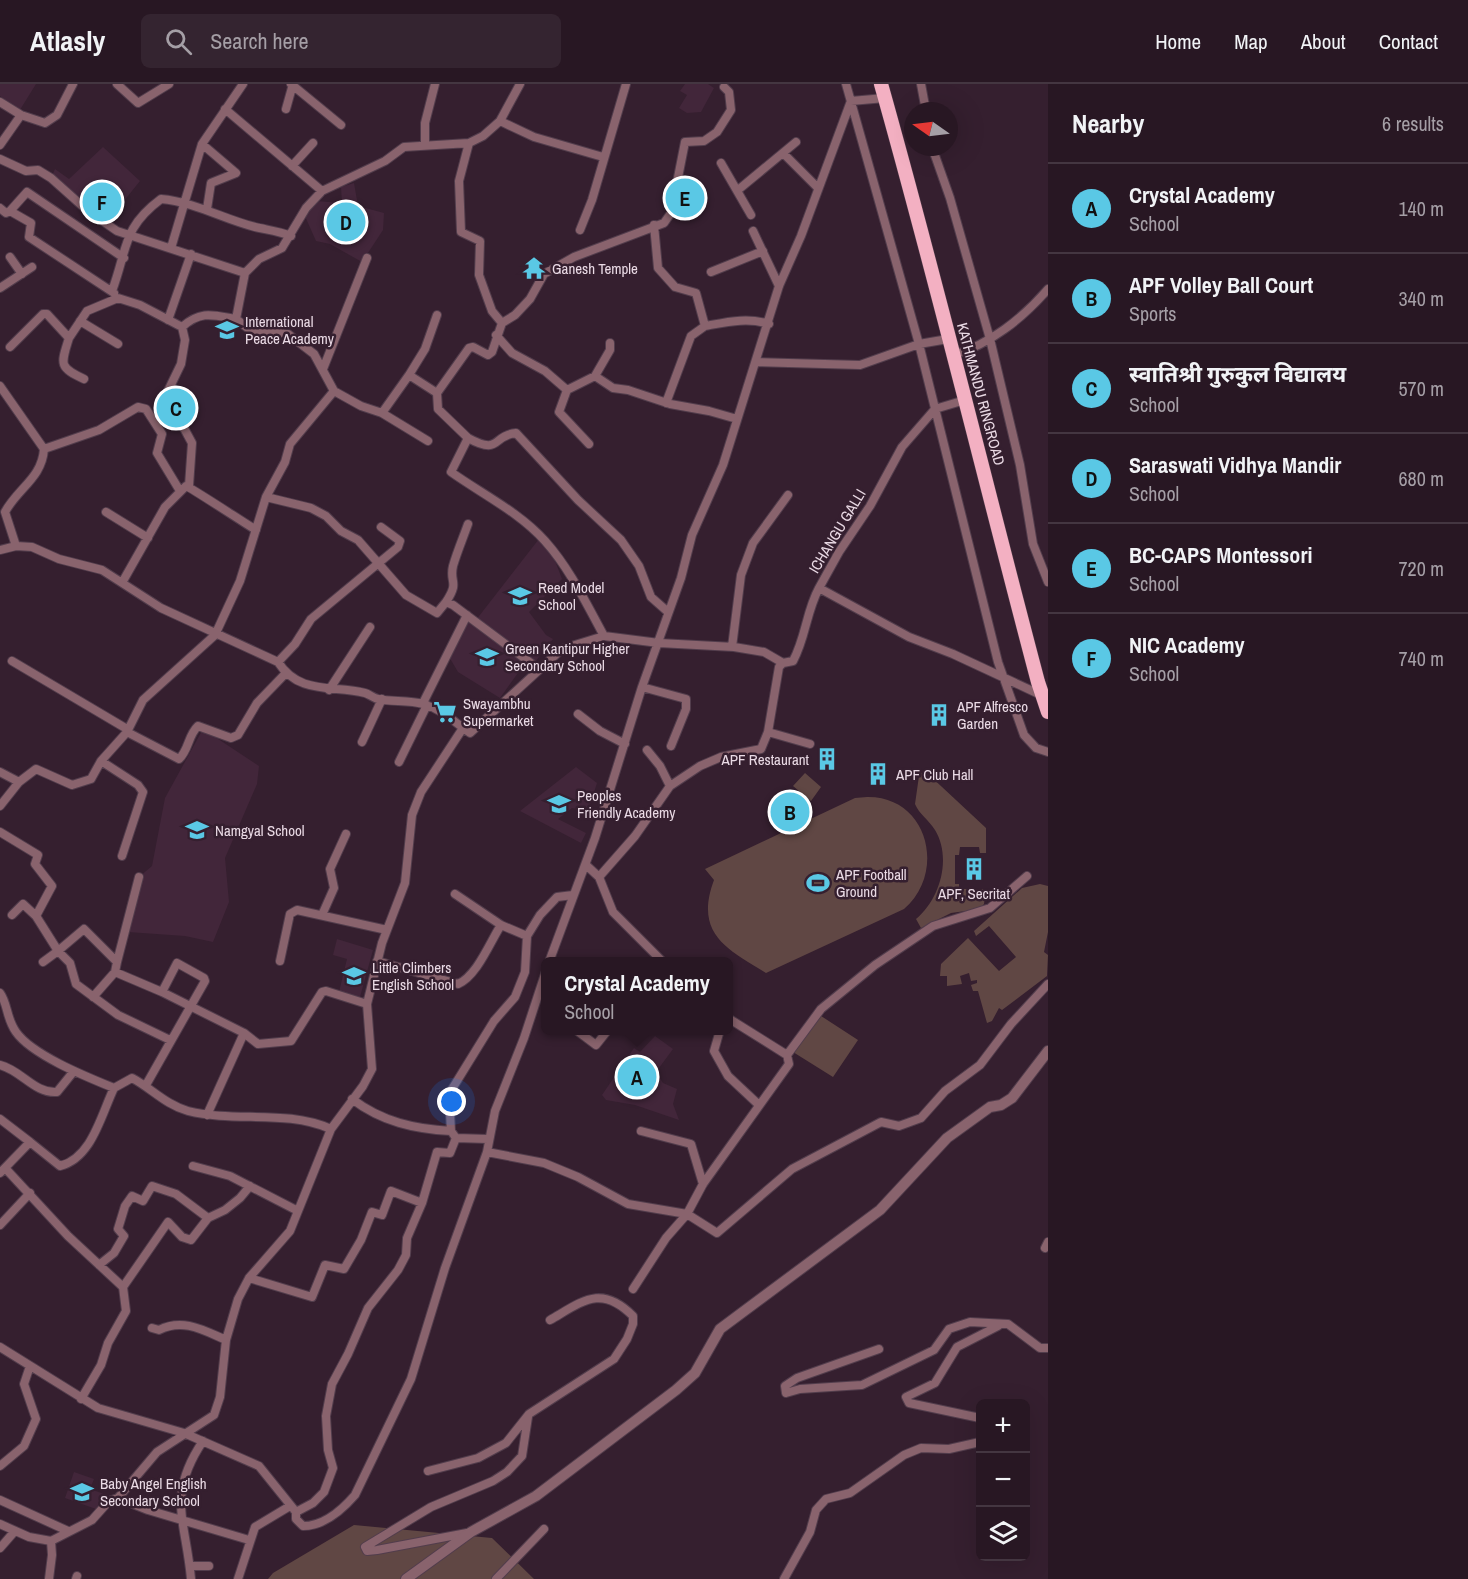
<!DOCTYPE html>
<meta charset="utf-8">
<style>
body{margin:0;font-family:"Archivo Narrow","Noto Sans Devanagari",sans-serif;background:#342430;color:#f1f3f6}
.controls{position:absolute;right:18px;bottom:18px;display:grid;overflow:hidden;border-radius:9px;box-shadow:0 6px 24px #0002}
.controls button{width:54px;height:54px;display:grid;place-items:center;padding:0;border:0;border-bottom:2px solid #443641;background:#281723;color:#f1f3f6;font:30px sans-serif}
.compass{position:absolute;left:904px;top:18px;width:54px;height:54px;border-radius:50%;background:#281723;box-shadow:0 6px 24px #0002;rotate:284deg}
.you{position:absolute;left:452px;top:1018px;width:21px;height:21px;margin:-15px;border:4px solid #fff;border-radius:50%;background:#1a73e8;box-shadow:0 0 0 9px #1a73e833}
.badge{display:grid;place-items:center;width:39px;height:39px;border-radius:50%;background:#5ac8e5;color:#111;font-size:20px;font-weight:700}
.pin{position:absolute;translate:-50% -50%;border:3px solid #fff;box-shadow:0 2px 6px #0006}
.popup{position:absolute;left:541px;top:873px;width:192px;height:78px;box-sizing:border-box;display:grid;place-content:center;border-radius:9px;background:#281723;filter:drop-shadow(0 2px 4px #0005);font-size:20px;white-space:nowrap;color:#a59fa6}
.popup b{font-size:22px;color:#f1f3f6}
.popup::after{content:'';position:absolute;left:50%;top:100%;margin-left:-12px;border:12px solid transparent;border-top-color:#281723}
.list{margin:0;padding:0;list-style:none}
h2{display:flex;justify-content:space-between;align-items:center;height:78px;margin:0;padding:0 24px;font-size:26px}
h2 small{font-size:20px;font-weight:400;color:#a59fa6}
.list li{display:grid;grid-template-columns:39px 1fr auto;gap:18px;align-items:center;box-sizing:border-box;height:90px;padding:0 24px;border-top:2px solid #443641}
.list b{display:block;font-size:22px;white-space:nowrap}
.list p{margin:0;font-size:20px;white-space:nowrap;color:#a59fa6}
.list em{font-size:20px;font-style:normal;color:#a59fa6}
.icon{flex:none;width:33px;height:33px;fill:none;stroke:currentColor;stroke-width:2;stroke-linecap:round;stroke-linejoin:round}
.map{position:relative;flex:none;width:1048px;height:1495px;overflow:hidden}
header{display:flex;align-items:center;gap:36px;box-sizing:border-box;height:84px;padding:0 30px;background:#281723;border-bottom:2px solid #443641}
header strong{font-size:28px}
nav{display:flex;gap:33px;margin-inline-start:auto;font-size:21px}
.search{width:420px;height:54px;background:#342430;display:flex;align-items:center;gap:15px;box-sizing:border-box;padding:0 21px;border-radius:9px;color:#a59fa6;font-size:22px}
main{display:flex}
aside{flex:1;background:#281723}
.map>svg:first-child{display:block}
.built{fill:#42263a}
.green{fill:#604744}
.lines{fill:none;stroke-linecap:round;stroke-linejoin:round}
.minor-casing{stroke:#523d4c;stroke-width:10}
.tertiary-casing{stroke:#523d4c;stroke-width:12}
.trunk-casing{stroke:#523d4c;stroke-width:15}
.minor{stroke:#89636d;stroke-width:8}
.tertiary{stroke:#89636d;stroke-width:10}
.trunk{stroke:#f3b0c2;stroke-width:14}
.labels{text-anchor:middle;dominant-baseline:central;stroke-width:5;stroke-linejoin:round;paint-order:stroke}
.poi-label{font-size:15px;fill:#eadae5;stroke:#351f2f;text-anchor:start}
.street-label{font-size:15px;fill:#eadae5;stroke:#351f2f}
</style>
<header>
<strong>Atlasly</strong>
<div class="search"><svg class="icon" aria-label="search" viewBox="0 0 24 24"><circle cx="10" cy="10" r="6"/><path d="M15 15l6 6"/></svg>Search here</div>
<nav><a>Home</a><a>Map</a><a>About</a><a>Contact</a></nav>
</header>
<main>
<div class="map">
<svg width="1048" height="1495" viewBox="0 0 1048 1495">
<rect width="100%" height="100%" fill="#351f2f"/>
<!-- built -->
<path class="built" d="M0,0H36L18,29L0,12Z
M685,0H708L714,4L701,28L687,29L679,24L687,11L680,7Z
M103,63L140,97L107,138L51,94L55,85L69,95Z
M354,99L358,122L384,129L383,146L362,178L330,160L316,157L304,130L316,117L342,119L341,103Z
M678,103L696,107L693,124L674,121Z
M220,238H234L233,255L221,253Z
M539,455L554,474L562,495L529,528L546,551L553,555L535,578L528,575L500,614L458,588L448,571L469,534L476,536Z
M203,645L259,682L257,700L225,774L229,818L213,858L185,852L128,848L139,793L152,782L165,714Z
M576,683L597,699L588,727L572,724L558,735L586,749L581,759L520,727Z
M337,855L373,866L360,913L339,908L347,875L333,871Z
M655,952L673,965L656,988L663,999L677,1005L673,1020L679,1036L635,1021L606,1016L602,1011L634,964L640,968Z
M74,1388L94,1395L90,1405L104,1410L96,1425L65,1414Z"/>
<!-- green -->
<path class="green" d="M922,688L927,689L986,744V769H980L979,763H960L959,771H955V800H959V805H986L984,820L980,825L951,829L921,844L916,835C940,815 952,774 935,746C929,736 919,730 915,720L919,692Z
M805,689L821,703L811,717L793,702Z
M801,712L810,729L779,746L770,727Z
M867,713C928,712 947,788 904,825L766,889C727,865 694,850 714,796L705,785L855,714Z
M1040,800L1048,802V848L1044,868L1048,871L1047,892L1002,926L999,924L992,937L987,939L978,907H973L971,901L977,899V896L971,897L969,889L960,892L962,900L947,902V892H940L941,880L968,854L999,887L1016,873L989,842L976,852L974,847L1022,804Z
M818,930L858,956L833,993L793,968Z
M354,1441L492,1454L534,1495H268L273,1489Z"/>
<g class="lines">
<!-- minor casing -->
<g class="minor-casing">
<path id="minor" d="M117,0L138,19L169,0
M291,0L341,41
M846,0L919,260L998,578L1024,651L1036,664L1048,668
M921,0L926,27
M0,18L21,31L45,39L57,31L73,0
M225,25L322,107
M286,25L293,0
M500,37L534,53L603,73
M469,59L459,97L461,148L480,157L479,191L492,227L502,239
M202,60L236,89L211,99L207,125
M425,60V39L435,0
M0,61L21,31
M932,63L950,114L990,255L1020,381L1033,460L1048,498
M783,69L818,104
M0,75L26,87L38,86L51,94L88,127L117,147L245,189
M721,79L751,131
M292,82L313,59
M738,106L796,58
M0,124L6,129L10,127L27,108L124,174
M10,127L31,139L29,153L114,209
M654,141L658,184L675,203L696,209L705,242C727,238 748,233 769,240
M580,146L592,116L626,0
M753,147L779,202
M171,164L202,60L243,0
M10,173L22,190
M711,188L763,167
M0,204L32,183
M112,207C128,164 122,144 161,115C195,118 223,135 255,143C268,146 279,147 291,152
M236,235L249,245L288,250L314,270L334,307L361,322L382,329L428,357
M168,236L191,170
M80,237L118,260
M182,243L185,256L181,280L166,311L192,359L189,402
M496,251L512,269L545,287L567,306L595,292L613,304L628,306L670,320L709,327L737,335
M69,254C61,280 58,283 84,295
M10,263L43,230H47L69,254L87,227L118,214L140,221L182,243C201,226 213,231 236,235L245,189L259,175L282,164L306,124L322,107L385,77L404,63L469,59L483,52L500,37L520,0
M953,271C989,261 1023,234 1048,205
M756,278L860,281L919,260L948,255
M323,285L367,174
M409,291L425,265L437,231
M595,292L610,266V259
M0,302L44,365C42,394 18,404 5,428L16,462L32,463L59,475L102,486L161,524L278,578C299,611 332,601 365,609C369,610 373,614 378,615C391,618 409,616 423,620C442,625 454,638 470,649L562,565L604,552L659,559L734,563L764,568L783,579L793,577C806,553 806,528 819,504
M567,306L559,328L589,360
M334,307L290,360L285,378L266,413L311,424L326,432L341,447L358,456L406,511L437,529L446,518L453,521L539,585
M965,316L935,325L902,363L870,422L839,468L819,504L909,553L953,570L1041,611
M666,319L691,252L705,242
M382,329L409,291L437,309
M468,354C501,372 492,351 516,349L578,416L621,456L639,482L651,513L668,528
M44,365L99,346L138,323L146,325L162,350L157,369L180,407
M106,428L148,454
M0,466L16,462
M123,497L165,423L186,402C190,403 246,440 256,446
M446,518C460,497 449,499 453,482C457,468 463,454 468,440
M604,552C586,519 570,485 545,457C519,428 482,410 451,388L468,354L438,325L437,309L469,264L473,263L488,271L492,268L502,239L515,231L530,215L544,190L574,173L664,139L671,129L685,58L704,57L717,48L731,26L729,8L724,3
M732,563L741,491L753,459L788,411
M12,577L127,645
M278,578L295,560L311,535L398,463L400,457L381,443
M642,603L686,615V625L671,662
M329,606L370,543
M423,619L467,531
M578,630L600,647L625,660
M127,648L179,675C189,666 188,651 198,642L231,654L238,651L257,619L285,590
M768,648L810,660
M362,658L382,615
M647,666L660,682L670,702
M101,677L138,701L143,708L122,772
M399,678L427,621
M0,688L19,698
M0,722L19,698L36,685L72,701L91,695L101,677L127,648L143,616L215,551L240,497L266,413
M0,748L38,771L35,780L52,802L36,832L58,867L84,845L117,878L115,888
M586,781L599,793L613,828L663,878
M599,793L635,752L670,702L700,682L721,673L761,665L768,648L779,583L783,579
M455,810L501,841
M12,831L23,820L36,832
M322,831L334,804L330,785L346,750
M280,877L290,830L297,826L387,846
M377,877L458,900C477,892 490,858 501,841L527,852
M43,878L58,867L70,879L76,900L118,931L170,956
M117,878L139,793
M549,878L595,754L642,603L681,494L692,451L723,381L779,202L801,152L851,17L885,14
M162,908L244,949
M0,909C8,920 6,934 16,948C32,971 87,993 114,1004L132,994C151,1004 166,1021 188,1027C236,1039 285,1025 331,1045L363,1002L372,985L367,920L382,859L405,799L412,731L421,708L463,644
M93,913L115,888L162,908L177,879L204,894L205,897L146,1001
M728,934L787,971L789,980L703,1100L687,1130L717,1149L792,1085L881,1038L899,1042L921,1034L945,1007L980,981L1011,940L1048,900
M576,946L596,961L608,946
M720,946L714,967L728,992L759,1021
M787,971L821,925L875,881L933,842L990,824L1027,792
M0,981C21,986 35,1010 57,1008L74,987
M352,1015C382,1038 415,1045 451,1047L456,1054L488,1055
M207,1031L244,949L258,960L291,957L322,908L326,907L367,920
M0,1035L30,1058
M451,1047L449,1010L494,937L515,913L525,888L527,852L540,831L557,813L573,811
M641,1047L691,1060L703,1100
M487,1068L544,1079L578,1093L628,1120L687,1130L666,1154L633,1205
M193,1082L230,1092L298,1127
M6,1085L68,1152L123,1203L126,1227L108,1259L101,1281L81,1315
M0,1089L30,1058L60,1082C92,1074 101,1031 114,1004
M0,1141L30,1109
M1045,1164L1048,1158
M99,1181L114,1169L124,1152L118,1145L125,1122L132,1112L143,1117L152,1102L176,1110L208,1134
M249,1194L312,1213L325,1181L344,1185L361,1156L372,1128L382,1131L391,1107L422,1119L437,1068L450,1069L456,1054
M123,1203L168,1138L182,1153L191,1156L208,1134L225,1126L240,1114L250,1102
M152,1244L159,1246C183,1234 203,1246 226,1256
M0,1263L98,1324L184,1349L259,1382L296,1428V1435L303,1442C324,1442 342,1426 355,1411L411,1295L445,1184L487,1068L495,1027L524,954L546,887
M879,1265L797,1294L785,1302L786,1309L800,1305L862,1301L934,1266L949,1245L970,1238L1008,1240L1040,1264H1048
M980,1334L909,1319L906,1313L935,1299L957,1263L998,1242
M0,1382L24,1362L36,1335L24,1300L30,1282
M428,1387L478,1374L506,1359L529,1330L614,1275L627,1255L633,1240V1232C601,1200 583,1217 550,1236
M118,1414L148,1426L249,1456
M0,1416L68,1447
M296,1428L313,1419L324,1408L333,1384L328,1366L326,1332L332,1300L348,1270L368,1224L398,1186L406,1171L407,1154L422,1119
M0,1440L29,1453L51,1457L92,1436L109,1417L118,1414L157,1368L214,1331L220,1313L226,1256L238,1215L249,1194L290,1147L331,1045
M467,1449L377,1466L367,1467L365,1463L431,1423L493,1397L507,1388L522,1372L528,1333
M0,1464L14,1448
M190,1482H209
M49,1495L52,1471L51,1457
M76,1495L77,1492
M191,1495C186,1437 166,1412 203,1357
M238,1495L255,1443L290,1422
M496,1495L544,1445
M784,1495L810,1448L816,1426L826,1415L850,1409L904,1371L921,1364L949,1365L980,1358"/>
</g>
<!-- tertiary casing -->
<g class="tertiary-casing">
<path id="tertiary" d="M406,1495L471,1448L536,1412L676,1306L695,1289L720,1245L880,1126L947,1054L990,1023L1001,1021L1012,1014L1048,967"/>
</g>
<!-- trunk casing -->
<g class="trunk-casing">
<path id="trunk" d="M881,0C937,198 985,398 1038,598L1048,628"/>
</g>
<!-- minor -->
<use href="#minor" class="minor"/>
<!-- tertiary -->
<use href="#tertiary" class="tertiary"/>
<!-- trunk -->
<use href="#trunk" class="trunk"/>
</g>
<!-- icons -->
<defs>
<g id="temple-bare" transform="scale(1.8)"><path d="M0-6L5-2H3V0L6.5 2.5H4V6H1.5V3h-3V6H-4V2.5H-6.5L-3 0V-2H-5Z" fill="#5ac8e5" stroke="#351f2f" stroke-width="2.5" paint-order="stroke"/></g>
<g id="school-bare" transform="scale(1.8)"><path d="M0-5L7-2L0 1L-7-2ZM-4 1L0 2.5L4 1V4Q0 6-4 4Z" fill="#5ac8e5" stroke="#351f2f" stroke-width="2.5" paint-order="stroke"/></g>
<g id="supermarket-bare" transform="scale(1.8)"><path d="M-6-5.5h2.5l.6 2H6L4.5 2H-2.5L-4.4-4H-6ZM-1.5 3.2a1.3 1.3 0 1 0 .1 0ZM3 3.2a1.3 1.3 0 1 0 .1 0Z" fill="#5ac8e5" stroke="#351f2f" stroke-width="2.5" paint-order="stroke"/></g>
<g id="building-bare" transform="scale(1.8)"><path d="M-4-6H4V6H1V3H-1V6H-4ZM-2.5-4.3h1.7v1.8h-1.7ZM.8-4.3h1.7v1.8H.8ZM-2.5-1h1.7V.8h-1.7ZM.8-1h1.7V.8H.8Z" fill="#5ac8e5" stroke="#351f2f" stroke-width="2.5" paint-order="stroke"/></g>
<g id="stadium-bare" transform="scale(1.8)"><path d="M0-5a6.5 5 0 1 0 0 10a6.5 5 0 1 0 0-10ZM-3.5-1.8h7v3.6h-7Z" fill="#5ac8e5" stroke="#351f2f" stroke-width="2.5" paint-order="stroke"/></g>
</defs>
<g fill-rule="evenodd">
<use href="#temple-bare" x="534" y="184"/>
<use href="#school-bare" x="227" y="246"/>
<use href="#school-bare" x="520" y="512"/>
<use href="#school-bare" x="487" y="573"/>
<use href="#supermarket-bare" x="445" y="628"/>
<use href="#building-bare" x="939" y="631"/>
<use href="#building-bare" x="827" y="675"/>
<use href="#building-bare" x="878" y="690"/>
<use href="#school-bare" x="559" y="720"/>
<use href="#school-bare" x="197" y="746"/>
<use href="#building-bare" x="974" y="785"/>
<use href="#stadium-bare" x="818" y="799"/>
<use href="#school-bare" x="354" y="892"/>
<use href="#school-bare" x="82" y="1408"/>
</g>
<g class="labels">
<!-- poi labels -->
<g class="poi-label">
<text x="552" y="184">Ganesh Temple</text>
<text x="245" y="237">International<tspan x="245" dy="17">Peace Academy</tspan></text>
<text x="538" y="503">Reed Model<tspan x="538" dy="17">School</tspan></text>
<text x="505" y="564">Green Kantipur Higher<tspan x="505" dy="17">Secondary School</tspan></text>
<text x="463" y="619">Swayambhu<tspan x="463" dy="17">Supermarket</tspan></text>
<text x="957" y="622">APF Alfresco<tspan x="957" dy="17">Garden</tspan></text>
<text x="809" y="675" text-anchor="end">APF Restaurant</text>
<text x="896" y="690">APF Club Hall</text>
<text x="577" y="711">Peoples<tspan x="577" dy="17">Friendly Academy</tspan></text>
<text x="215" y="746">Namgyal School</text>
<text x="836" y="790">APF Football<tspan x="836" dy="17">Ground</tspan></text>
<text x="974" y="809" text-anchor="middle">APF, Secritat</text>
<text x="372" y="883">Little Climbers<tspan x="372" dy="17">English School</tspan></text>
<text x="100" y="1399">Baby Angel English<tspan x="100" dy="17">Secondary School</tspan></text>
</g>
<!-- street labels -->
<g class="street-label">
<text transform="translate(981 310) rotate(75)">KATHMANDU RINGROAD</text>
<text transform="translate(837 447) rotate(-59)">ICHANGU GALLI</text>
</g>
</g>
</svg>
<div class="controls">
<button>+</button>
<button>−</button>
<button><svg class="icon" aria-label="layers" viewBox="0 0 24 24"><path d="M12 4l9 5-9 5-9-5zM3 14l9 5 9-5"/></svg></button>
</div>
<svg class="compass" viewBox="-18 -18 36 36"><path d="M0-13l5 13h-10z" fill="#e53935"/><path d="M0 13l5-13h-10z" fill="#a59fa6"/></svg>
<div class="you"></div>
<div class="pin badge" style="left:637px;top:993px">A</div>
<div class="popup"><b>Crystal Academy</b>School</div>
<div class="pin badge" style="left:790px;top:728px">B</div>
<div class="pin badge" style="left:176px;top:324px">C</div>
<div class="pin badge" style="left:346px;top:138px">D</div>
<div class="pin badge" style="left:685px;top:114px">E</div>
<div class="pin badge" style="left:102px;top:118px">F</div>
</div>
<aside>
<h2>Nearby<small>6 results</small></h2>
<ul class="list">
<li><span class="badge">A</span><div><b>Crystal Academy</b><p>School</p></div><em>140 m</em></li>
<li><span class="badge">B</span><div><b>APF Volley Ball Court</b><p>Sports</p></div><em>340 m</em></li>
<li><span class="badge">C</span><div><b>स्वातिश्री गुरुकुल विद्यालय</b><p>School</p></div><em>570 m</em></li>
<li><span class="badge">D</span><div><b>Saraswati Vidhya Mandir</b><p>School</p></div><em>680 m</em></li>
<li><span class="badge">E</span><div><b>BC-CAPS Montessori</b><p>School</p></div><em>720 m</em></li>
<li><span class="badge">F</span><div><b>NIC Academy</b><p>School</p></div><em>740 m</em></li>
</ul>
</aside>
</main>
